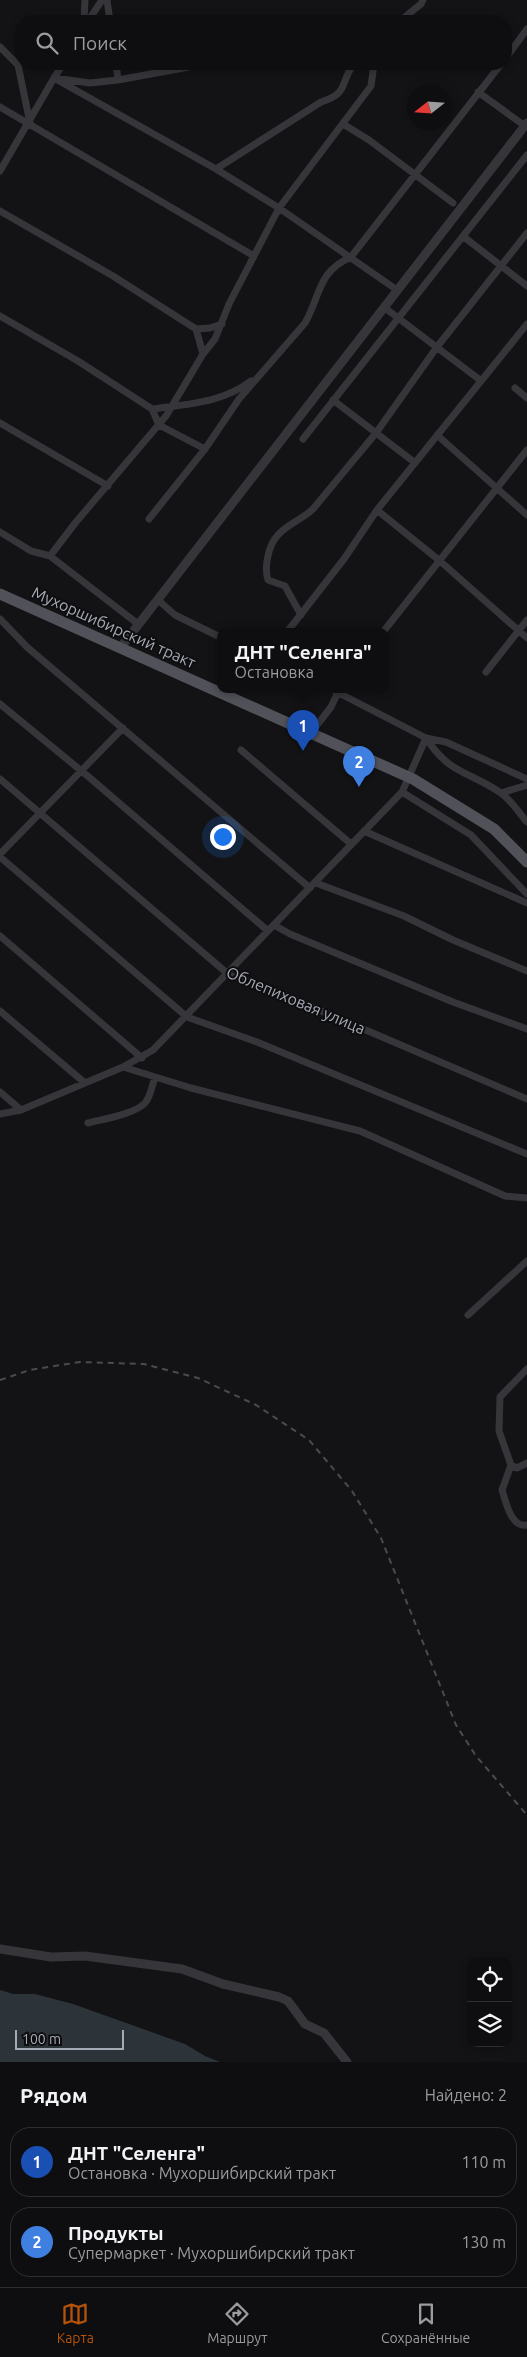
<!DOCTYPE html>
<html lang="ru">
<meta charset="utf-8">
<style>
body{margin:0;font-family:Ubuntu,sans-serif;background:#171719;color:#f1f3f6}
.controls{position:absolute;right:15px;bottom:15px;display:grid;overflow:hidden;border-radius:10px;box-shadow:0 2px 8px #0003}
.controls button{width:45px;height:45px;display:grid;place-items:center;padding:0;border:0;border-bottom:1px solid #2e2e30;background:#0e0e10;color:#f1f3f6;font:25px sans-serif}
.compass{position:absolute;left:407px;top:85px;width:45px;height:45px;border-radius:50%;background:#0e0e10;box-shadow:0 2px 8px #0003;rotate:253deg}
.scale{position:absolute;left:15px;bottom:12px;width:109px;box-sizing:border-box;padding-left:5px;border:2px solid #a6aab5;border-top:0;font-size:14px;line-height:18px;white-space:nowrap;color:#a6aab5;-webkit-text-stroke:4px #0e0e10;paint-order:stroke}
.you{position:absolute;left:222px;top:836px;width:18px;height:18px;margin:-12px;border:4px solid #fff;border-radius:50%;background:#1a73e8;box-shadow:0 0 0 8px #1a73e833}
.badge{display:grid;place-items:center;width:32px;height:32px;border-radius:50%;background:#b45309;color:#fff;font-size:16px;font-weight:700}
.pin{position:absolute;translate:-50% -41px;filter:drop-shadow(0 1px 2px #0008)}
.pin::after{content:'';position:absolute;top:26px;width:18px;height:15px;background:inherit;clip-path:polygon(0 0,100% 0,50% 100%)}
.popup{position:absolute;left:217px;top:628px;width:172px;height:65px;box-sizing:border-box;display:grid;place-content:center;border-radius:10px;background:#0e0e10;filter:drop-shadow(0 1px 4px #0005);font-size:16px;white-space:nowrap;color:#9b9c9f}
.popup b{font-size:19px;color:#f1f3f6}
.popup::after{content:'';position:absolute;left:50%;top:100%;margin-left:-10px;border:10px solid transparent;border-top-color:#0e0e10}
.list{margin:0;padding:0;list-style:none}
h2{display:flex;justify-content:space-between;align-items:center;height:65px;margin:0;padding:0 20px;font-size:21px}
h2 small{font-size:16px;font-weight:400;color:#9b9c9f}
.list li{display:grid;grid-template-columns:32px 1fr auto;gap:15px;align-items:center;box-sizing:border-box;height:70px;margin:0 10px 10px;padding:0 10px;border:1px solid #2e2e30;border-radius:20px}
.list b{display:block;font-size:19px;white-space:nowrap}
.list p{margin:0;font-size:16px;white-space:nowrap;color:#9b9c9f}
.list em{font-size:16px;font-style:normal;color:#9b9c9f}
.icon{flex:none;width:28px;height:28px;fill:none;stroke:currentColor;stroke-width:2;stroke-linecap:round;stroke-linejoin:round}
.map{position:relative;flex:none;width:527px;height:2062px;overflow:hidden}
.search{position:absolute;background:#0e0e10;box-shadow:0 2px 8px #0003;left:15px;right:15px;top:15px;height:55px;display:flex;align-items:center;gap:12px;box-sizing:border-box;padding:0 18px;border-radius:20px;color:#9b9c9f;font-size:19px}
.sheet{height:225px;background:#0e0e10}
nav{display:flex;justify-content:space-around;align-items:center;box-sizing:border-box;height:70px;border-top:1px solid #2e2e30;background:#0e0e10;font-size:14px;color:#9b9c9f}
nav a{display:grid;justify-items:center;gap:2px}
nav .on{color:#b45309}
.map>svg:first-child{display:block}
.water{fill:#2c343a}
.lines{fill:none;stroke-linecap:round;stroke-linejoin:round}
.minor{stroke:#35353a;stroke-width:7}
.tertiary{stroke:#35353a;stroke-width:9}
.primary{stroke:#515259;stroke-width:11}
.rail{stroke:#4a4b51;stroke-width:2;stroke-dasharray:6 5;stroke-linecap:butt}
.labels{text-anchor:middle;dominant-baseline:central;stroke-width:4;stroke-linejoin:round;paint-order:stroke}
.street-label{font-size:16px;fill:#a6aab5;stroke:#0e0e10}
</style>
<div class="map">
<svg width="527" height="2062" viewBox="0 0 527 2062">
<rect width="100%" height="100%" fill="#131315"/>
<!-- water -->
<path class="water" d="M0,1990L13,1994H35L73,2004L185,2044L205,2056L220,2062H0Z"/>
<g class="lines">
<!-- minor -->
<path class="minor" d="M107,0L110,21
M84,21L85,0
M88,21L102,0
M400,21L421,4L423,0
M0,47L18,65L30,123
M506,58L527,29
M63,64L54,78L216,169L279,208L397,290
M116,64L118,80
M478,92L525,126
M0,107L254,256
M343,124L369,140L453,203
M216,169L321,102C350,93 339,83 354,64
M0,171L54,78L90,83L118,80L205,64
M0,211L113,276L196,329L203,354
M464,237L527,286
M385,308L480,380
M0,316L78,361L152,409L159,425L205,449
M196,329L210,328L222,324
M515,388L527,398
M333,400L414,462
M152,409C188,404 222,403 251,381
M0,423L108,486
M437,435L527,515
M303,439L527,155
M377,510L440,561L527,638
M149,519L205,449L239,399L305,323C321,295 317,272 351,257L501,64
M0,532L31,551L50,556L138,624
M50,556L76,522L166,416L203,354L215,339L229,304L279,208L371,86L374,64
M158,600L175,615L220,637
M301,615L285,586L268,580C264,568 268,545 278,535C287,524 303,519 313,509L376,433L437,347L527,233
M0,619L27,647L310,888
M287,632L344,559L377,510L527,324
M383,632L527,450
M486,672L527,620
M333,690L426,738L446,742L527,779
M0,704L90,778L268,931
M311,733L331,707L339,690
M426,738C450,775 469,771 501,793C511,800 519,813 527,822
M241,750L351,844
M0,779L228,974L277,992L527,1099
M402,792L471,835L527,894
M501,793L527,785
M364,831L527,903
M0,854L123,728
M0,857L187,1017L257,1042L527,1154
M316,883L404,916L453,940L527,971
M274,925L290,934L453,1002L527,1029
M0,936L142,1058
M0,1011L85,1083
M123,1067L191,1088L360,1131L505,1196L527,1198
M0,1092L21,1110
M0,1114L21,1110L123,1067L153,1050L402,792L426,738
M88,1123C103,1119 135,1114 145,1103C151,1096 152,1085 155,1077
M468,1315L527,1261
M527,1369L500,1397L499,1431L511,1465L517,1468L527,1463
M511,1465L502,1490C506,1502 511,1528 527,1525"/>
<!-- tertiary -->
<path class="tertiary" d="M121,647L527,123
M0,1949L51,1957L85,1956L182,1969L223,1984L279,1997L288,2001L305,2024L324,2033L347,2062"/>
<!-- primary -->
<path class="primary" d="M0,594L413,779L494,829L527,862"/>
<!-- rail -->
<path class="rail" d="M0,1380L30,1370L80,1362L144,1364L198,1378L256,1405L309,1440L352,1491L381,1538L456,1725L476,1756L527,1815"/>
</g>
<g class="labels">
<!-- street labels -->
<g class="street-label">
<text transform="translate(114 627) rotate(24)">Мухоршибирский тракт</text>
<text transform="translate(296 1000) rotate(23)">Облепиховая улица</text>
</g>
</g>
</svg>
<div class="controls">
<button><svg class="icon" aria-label="locate" viewBox="0 0 24 24"><circle cx="12" cy="12" r="6"/><path d="M12 2v4M12 18v4M2 12h4M18 12h4"/></svg></button>
<button><svg class="icon" aria-label="layers" viewBox="0 0 24 24"><path d="M12 4l9 5-9 5-9-5zM3 14l9 5 9-5"/></svg></button>
</div>
<svg class="compass" viewBox="-18 -18 36 36"><path d="M0-13l5 13h-10z" fill="#e53935"/><path d="M0 13l5-13h-10z" fill="#9b9c9f"/></svg>
<div class="scale">100 m</div>
<div class="you"></div>
<div class="pin badge" style="left:303px;top:751px;background:#1a4fb4">1</div>
<div class="popup"><b>ДНТ &quot;Селенга&quot;</b>Остановка</div>
<div class="pin badge" style="left:359px;top:787px;background:#3f7fe0">2</div>
<div class="search"><svg class="icon" aria-label="search" viewBox="0 0 24 24"><circle cx="10" cy="10" r="6"/><path d="M15 15l6 6"/></svg>Поиск</div>
</div>
<section class="sheet">
<h2>Рядом<small>Найдено: 2</small></h2>
<ul class="list">
<li><span class="badge" style="background:#1a4fb4">1</span><div><b>ДНТ &quot;Селенга&quot;</b><p>Остановка · Мухоршибирский тракт</p></div><em>110 m</em></li>
<li><span class="badge" style="background:#3f7fe0">2</span><div><b>Продукты</b><p>Супермаркет · Мухоршибирский тракт</p></div><em>130 m</em></li>
</ul>
</section>
<nav>
<a class="on"><svg class="icon" aria-label="map" viewBox="0 0 24 24"><path d="M3 6l6-2 6 2 6-2v14l-6 2-6-2-6 2zM9 4v14M15 6v14"/></svg>Карта</a>
<a><svg class="icon" aria-label="directions" viewBox="0 0 24 24"><path d="M12 3l9 9-9 9-9-9zM9 14v-3h6M13 9l2 2-2 2"/></svg>Маршрут</a>
<a><svg class="icon" aria-label="saved" viewBox="0 0 24 24"><path d="M7 4h10v16l-5-4-5 4z"/></svg>Сохранённые</a>
</nav>
